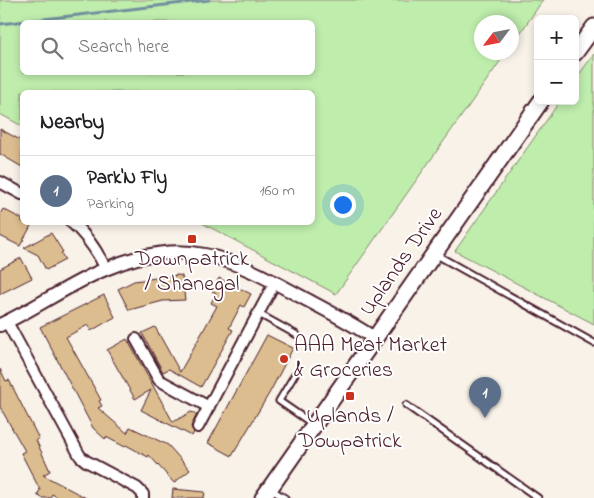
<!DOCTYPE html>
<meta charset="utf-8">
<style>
body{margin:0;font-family:"Indie Flower",sans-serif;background:#f6f6f6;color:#202124}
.controls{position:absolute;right:15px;top:15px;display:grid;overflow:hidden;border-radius:8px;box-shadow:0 2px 8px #0003}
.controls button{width:45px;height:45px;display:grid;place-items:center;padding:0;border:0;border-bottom:1px solid #e0e0e0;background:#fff;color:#202124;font:25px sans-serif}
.compass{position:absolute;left:474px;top:15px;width:45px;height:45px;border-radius:50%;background:#fff;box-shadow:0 2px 8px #0003;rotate:238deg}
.you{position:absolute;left:342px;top:204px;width:18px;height:18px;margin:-12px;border:4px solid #fff;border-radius:50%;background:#1a73e8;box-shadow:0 0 0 8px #1a73e833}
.badge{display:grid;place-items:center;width:32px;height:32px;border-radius:50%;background:#d93025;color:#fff;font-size:16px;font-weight:700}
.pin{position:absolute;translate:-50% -41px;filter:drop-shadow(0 1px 2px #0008)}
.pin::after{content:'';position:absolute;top:26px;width:18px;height:15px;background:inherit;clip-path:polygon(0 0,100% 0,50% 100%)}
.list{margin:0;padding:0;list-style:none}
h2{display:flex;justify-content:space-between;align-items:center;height:65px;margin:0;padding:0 20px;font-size:21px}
h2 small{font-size:16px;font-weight:400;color:#757577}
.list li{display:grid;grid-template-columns:32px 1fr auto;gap:15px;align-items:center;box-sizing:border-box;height:70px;padding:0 20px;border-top:1px solid #e0e0e0}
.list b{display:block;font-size:19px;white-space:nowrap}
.list p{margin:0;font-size:16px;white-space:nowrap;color:#757577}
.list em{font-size:16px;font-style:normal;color:#757577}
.icon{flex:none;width:28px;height:28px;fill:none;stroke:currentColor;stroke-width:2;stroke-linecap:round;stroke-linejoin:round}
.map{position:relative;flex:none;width:594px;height:498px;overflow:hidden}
.search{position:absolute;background:#fff;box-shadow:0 2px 8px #0003;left:20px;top:20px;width:295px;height:55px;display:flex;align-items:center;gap:12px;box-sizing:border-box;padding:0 18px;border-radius:8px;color:#757577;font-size:19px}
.panel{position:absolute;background:#fff;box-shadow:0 2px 8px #0003;left:20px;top:90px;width:295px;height:135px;border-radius:8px}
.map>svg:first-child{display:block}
.green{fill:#beedac;stroke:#84866c;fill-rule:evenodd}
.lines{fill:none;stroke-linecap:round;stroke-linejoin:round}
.stream{stroke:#728f9e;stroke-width:3}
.building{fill:#dbbd8f;stroke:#4a1f2b}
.service-casing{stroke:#4a1f2b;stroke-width:9}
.minor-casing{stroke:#4a1f2b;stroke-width:14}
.tertiary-casing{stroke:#4a1f2b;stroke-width:16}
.secondary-casing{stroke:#4a1f2b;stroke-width:19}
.service{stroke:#fff;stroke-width:5}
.minor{stroke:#fff;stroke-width:10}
.tertiary{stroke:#fff;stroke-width:12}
.secondary{stroke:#fff;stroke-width:15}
.poi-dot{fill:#c8321e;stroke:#fff;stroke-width:2}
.labels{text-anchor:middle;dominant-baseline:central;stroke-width:4;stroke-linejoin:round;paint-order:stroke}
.poi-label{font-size:22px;fill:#4a1f2b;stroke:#fff}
.street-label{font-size:22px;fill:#4a1f2b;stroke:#fff}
</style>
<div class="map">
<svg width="594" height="498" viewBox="0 0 594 498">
<rect width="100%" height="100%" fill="#f8f2e9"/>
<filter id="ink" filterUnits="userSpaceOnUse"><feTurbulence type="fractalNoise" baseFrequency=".02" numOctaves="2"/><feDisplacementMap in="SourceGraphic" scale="10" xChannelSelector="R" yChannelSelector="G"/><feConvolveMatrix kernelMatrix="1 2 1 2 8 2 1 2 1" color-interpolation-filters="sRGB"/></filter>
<g filter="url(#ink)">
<!-- green -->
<path class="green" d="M0,0H543L512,45V22H482V52L506,53L336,294L202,223L312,222V92H22V126L0,114ZM22,22H312V72H22Z
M594,54V324L455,251L560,101H575V80Z"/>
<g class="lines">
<!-- stream -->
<path class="stream" d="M0,24L209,0"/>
</g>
<!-- building -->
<path class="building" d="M0,129L22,141V167L0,154Z
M3,209L22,219V222L32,224L20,246L0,236V214Z
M51,233L63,252L61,253L65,260L46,270L38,255L24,248Z
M21,258L32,278L0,294V269Z
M178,275L182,276L185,300L163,301L129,310L118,289L134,281Z
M219,278L251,294L244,307L241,305L229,328L233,330L201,387L169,369L163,372L142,333L155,327L180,372L217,306L211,303L216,293L212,291Z
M104,295L115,317L91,331L88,325L66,337L101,400L99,401L102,406L98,408L127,433L130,427L168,445L190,470L174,483L149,455L148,457L126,445L125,447L106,437L105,439L93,428L40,327Z
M267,335L293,348L270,392L232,456L208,443Z
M127,339L173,422L191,412L197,414L191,427L194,432L192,436L141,410L151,390L135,399L107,350Z
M0,369L6,381L9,380L39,439L36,440L50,471L43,475L86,498H59L52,494L50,498H42L37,495L40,490L21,453L25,451L0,407Z
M173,489L205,492L204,498H172Z"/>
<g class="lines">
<!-- service casing -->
<g class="service-casing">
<path id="service" d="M435,254L594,343
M259,314L297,335
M295,374L279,401L314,425
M406,405L538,498
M270,489L285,498"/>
</g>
<!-- minor casing -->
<g class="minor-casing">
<path id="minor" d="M0,182L22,194
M71,222C87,235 97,251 106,269
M7,322L80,456L86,461L137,488L143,494V498
M136,339L159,380L209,407
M198,427L275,282"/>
</g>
<!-- tertiary casing -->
<g class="tertiary-casing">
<path id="tertiary" d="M0,325C37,308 70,283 108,268C185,236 229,257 298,295C324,309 350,322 374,338"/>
</g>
<!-- secondary casing -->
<g class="secondary-casing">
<path id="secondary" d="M575,53L594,27
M263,498L541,101"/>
</g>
<!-- service -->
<use href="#service" class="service"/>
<!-- minor -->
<use href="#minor" class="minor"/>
<!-- tertiary -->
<use href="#tertiary" class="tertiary"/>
<!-- secondary -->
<use href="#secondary" class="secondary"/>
</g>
</g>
<!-- markers -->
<g class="poi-dot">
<rect x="187" y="234" width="10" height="10" rx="2.5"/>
<circle cx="284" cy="359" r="5"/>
<rect x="345" y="391" width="10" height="10" rx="2.5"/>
</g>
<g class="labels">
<!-- poi labels -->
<g class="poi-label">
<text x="192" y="260">Downpatrick<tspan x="192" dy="25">/ Shanegal</tspan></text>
<text x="294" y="346" text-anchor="start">AAA Meat Market<tspan x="294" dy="25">&amp; Groceries</tspan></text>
<text x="350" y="417">Uplands /<tspan x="350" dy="25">Dowpatrick</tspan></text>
</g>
<!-- street labels -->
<g class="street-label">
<text transform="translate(402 262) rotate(-55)">Uplands Drive</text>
</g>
</g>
</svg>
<div class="controls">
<button>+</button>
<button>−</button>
</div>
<svg class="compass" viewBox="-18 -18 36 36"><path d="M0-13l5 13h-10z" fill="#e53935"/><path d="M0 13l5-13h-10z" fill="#757577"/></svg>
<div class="you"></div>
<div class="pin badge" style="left:485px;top:418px;background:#5c6f8a">1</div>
<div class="search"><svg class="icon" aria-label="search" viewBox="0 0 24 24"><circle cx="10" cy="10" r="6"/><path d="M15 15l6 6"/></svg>Search here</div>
<section class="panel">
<h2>Nearby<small></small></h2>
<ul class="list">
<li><span class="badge" style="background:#5c6f8a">1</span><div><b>Park'N Fly</b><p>Parking</p></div><em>160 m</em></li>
</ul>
</section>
</div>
